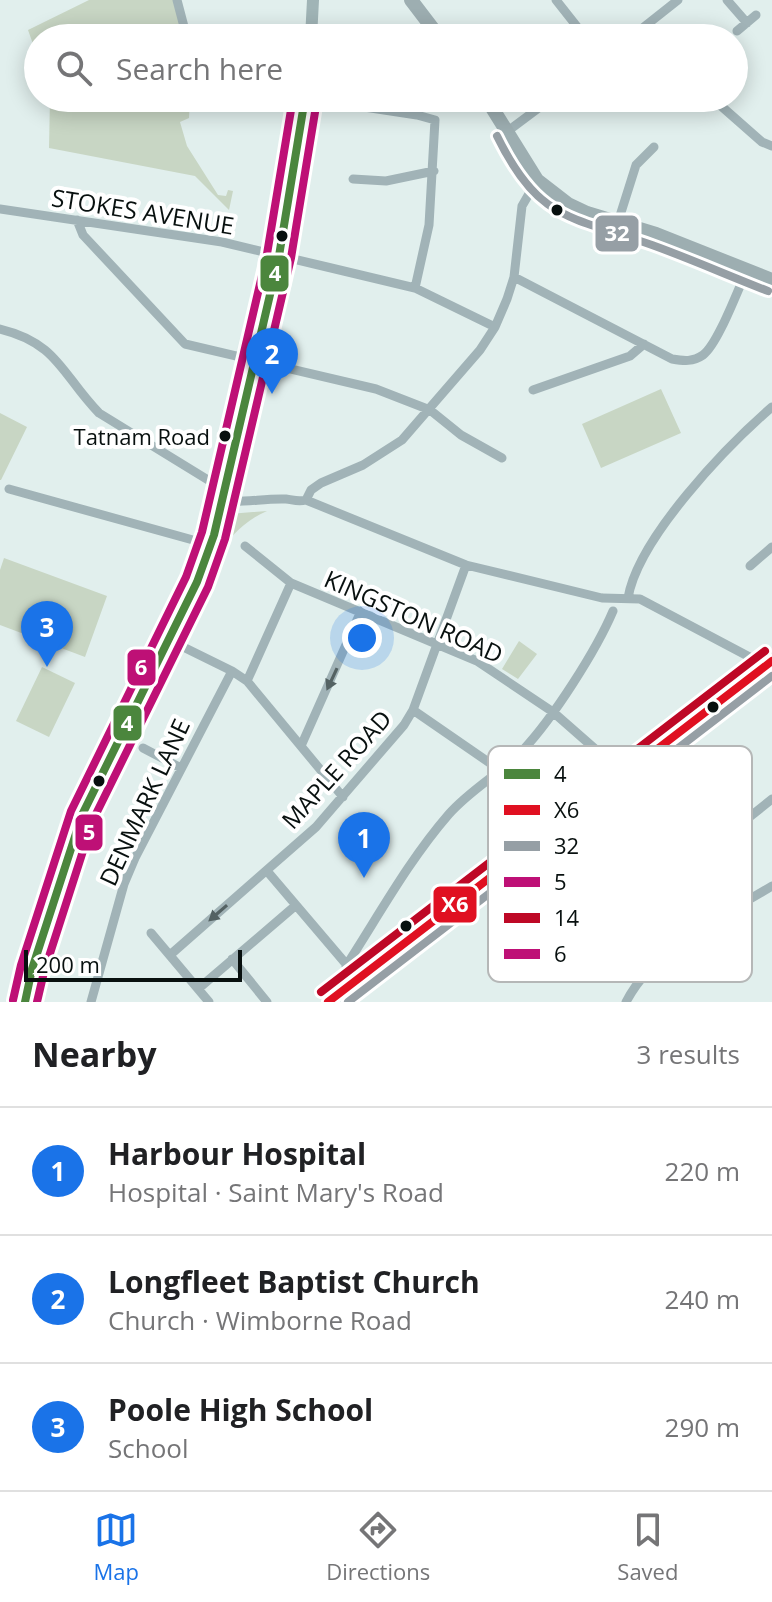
<!DOCTYPE html>
<meta charset="utf-8">
<style>
body{margin:0;font-family:"Open Sans",sans-serif;background:#f6f6f6;color:#202124}
.scale{position:absolute;left:24px;bottom:20px;width:218px;box-sizing:border-box;padding-left:8px;border:4px solid #08100f;border-top:0;font-size:22px;line-height:28px;white-space:nowrap;color:#08100f;-webkit-text-stroke:6px #fff;paint-order:stroke}
.you{position:absolute;left:362px;top:638px;width:28px;height:28px;margin:-20px;border:6px solid #fff;border-radius:50%;background:#1a73e8;box-shadow:0 0 0 12px #1a73e833}
.badge{display:grid;place-items:center;width:52px;height:52px;border-radius:50%;background:#1a73e8;color:#fff;font-size:26px;font-weight:700}
.pin{position:absolute;translate:-50% -66px;filter:drop-shadow(0 2px 4px #0008)}
.pin::after{content:'';position:absolute;top:42px;width:28px;height:24px;background:inherit;clip-path:polygon(0 0,100% 0,50% 100%)}
.list{margin:0;padding:0;list-style:none}
h2{display:flex;justify-content:space-between;align-items:center;height:104px;margin:0;padding:0 32px;font-size:34px}
h2 small{font-size:26px;font-weight:400;color:#757577}
.list li{display:grid;grid-template-columns:52px 1fr auto;gap:24px;align-items:center;box-sizing:border-box;height:128px;padding:0 32px;border-top:2px solid #e0e0e0}
.list b{display:block;font-size:30px;white-space:nowrap}
.list p{margin:0;font-size:26px;white-space:nowrap;color:#757577}
.list em{font-size:26px;font-style:normal;color:#757577}
.icon{flex:none;width:44px;height:44px;fill:none;stroke:currentColor;stroke-width:2;stroke-linecap:round;stroke-linejoin:round}
.map{position:relative;flex:none;width:772px;height:1002px;overflow:hidden}
.search{position:absolute;background:#fff;box-shadow:0 4px 20px #0003;left:24px;right:24px;top:24px;height:88px;display:flex;align-items:center;gap:20px;box-sizing:border-box;padding:0 28px;border-radius:44px;color:#757577;font-size:30px}
.sheet{height:488px;background:#fff}
nav{display:flex;justify-content:space-around;align-items:center;box-sizing:border-box;height:112px;border-top:2px solid #e0e0e0;background:#fff;font-size:22px;color:#757577}
nav a{display:grid;justify-items:center;gap:4px}
nav .on{color:#1a73e8}
.map>svg:first-child{display:block}
.green{fill:#c8d6c4}
.lines{fill:none;stroke-linecap:round;stroke-linejoin:round}
.minor{stroke:#a1b3b7;stroke-width:9}
.major{stroke:#a0b4b6;stroke-width:12}
.highway{stroke:#9daeb1;stroke-width:14}
.bus-1-casing{stroke:#fff;stroke-width:14}
.bus-2-casing{stroke:#fff;stroke-width:14}
.bus-3-casing{stroke:#fff;stroke-width:14}
.bus-4-casing{stroke:#fff;stroke-width:14}
.bus-5-casing{stroke:#fff;stroke-width:14}
.bus-6-casing{stroke:#fff;stroke-width:14}
.bus-1{stroke:#4b863d;stroke-width:8}
.bus-2{stroke:#e01021;stroke-width:8}
.bus-3{stroke:#969fa5;stroke-width:8}
.bus-4{stroke:#be1076;stroke-width:8}
.bus-5{stroke:#be0826;stroke-width:8}
.bus-6{stroke:#be1076;stroke-width:8}
.oneway{fill:#546263}
.bus-dot{fill:#08100f;stroke:#fff;stroke-width:3}
.labels{text-anchor:middle;dominant-baseline:central;stroke-width:8;stroke-linejoin:round;paint-order:stroke}
.bus-label{font-size:22px;fill:#08100f;stroke:#fff;text-anchor:end}
.street-label{font-size:24px;fill:#08100f;stroke:#fff}
.key{fill:#fff;stroke:#b5b7b7;stroke-width:2}
.key-label{font-size:22px;fill:#08100f}
.line-badge{stroke:#fff;stroke-width:3}
.badge-label{font-size:22px;text-anchor:middle;font-weight:bold;fill:#fff}
</style>
<div class="map">
<svg width="772" height="1002" viewBox="0 0 772 1002">
<rect width="100%" height="100%" fill="#e1efed"/>
<!-- green -->
<path class="green" d="M89,0H177L187,38H38V58L28,30Z
M50,98H190L189,118L180,122L187,146L218,195L226,196L228,190L233,191L229,210L195,176L49,148Z
M661,389L681,433L601,468L582,424Z
M0,413L27,427L1,480H0Z
M267,511C242,522 230,538 213,560L229,514Z
M4,558L107,596L85,657L0,625V570Z
M519,641L537,654L518,679L502,669Z
M42,667L75,683L49,737L16,721Z
M689,740L724,786L731,818L721,838L701,850L670,849L656,838L620,793Z"/>
<g class="lines">
<!-- minor -->
<path class="minor" d="M177,0L187,38
M556,0L586,38
M727,0L747,23
M737,31L756,15
M630,38L678,0
M305,98L417,115L435,120L429,225L415,288
M712,98L762,142L772,146
M508,131L552,98
M353,179L386,181L434,171
M0,209L222,242L327,267L415,288L495,327
M77,220L83,235L185,344L376,389L430,410L461,435L502,458
M618,222L636,165L654,147
M514,277L672,359C684,361 693,362 703,355C718,344 738,289 747,270
M0,329C58,343 62,375 99,413L226,491
M533,390L630,356L644,344
M9,489L211,545
M306,500L311,490L321,483L363,465L402,440L480,350L495,327L507,299L514,277L522,206L537,180
M224,501C245,503 265,498 286,499C294,500 298,502 306,500L466,565L602,598L640,599L759,662L772,675
M245,546L291,583L477,661L553,712L602,755
M750,566L772,547
M628,598C638,538 727,446 772,407
M169,640L232,671L247,681L343,797
M247,681L291,583
M413,710L500,770
M301,746L361,611
M143,748L181,768
M609,786L667,852C697,856 708,854 731,834
M747,819L772,799
M267,871L358,978
M151,933L209,1002
M170,955L316,827L404,725L413,710L466,565
M232,959L267,1002
M346,966C379,915 409,860 449,814C471,789 500,774 523,750C553,718 596,651 613,611
M198,989L295,906
M91,1002L124,884L135,858L232,671
M626,1002C656,945 720,918 772,886"/>
<!-- major -->
<path class="major" d="M311,38L313,0
M25,1002L32,969L82,815L197,582L214,535L279,256L290,199L305,98
M328,1002L772,661"/>
<!-- highway -->
<path class="highway" d="M411,0L440,38
M486,98L537,180L568,204L587,213L656,234L772,280"/>
<!-- bus-1 casing -->
<g class="bus-1-casing">
<path id="bus-1" d="M25,1002L32,969L82,815L197,582L214,535L279,256L305,98"/>
</g>
<!-- bus-2 casing -->
<g class="bus-2-casing">
<path id="bus-2" d="M328,1002L772,661"/>
</g>
<!-- bus-3 casing -->
<g class="bus-3-casing">
<path id="bus-3" d="M497,136C539,222 571,216 652,245C691,259 729,276 768,291
M348,1002L772,676"/>
</g>
<!-- bus-4 casing -->
<g class="bus-4-casing">
<path id="bus-4" d="M37,1002L44,972L93,820L208,587L225,539L291,258L317,100"/>
</g>
<!-- bus-5 casing -->
<g class="bus-5-casing">
<path id="bus-5" d="M321,992L765,651"/>
</g>
<!-- bus-6 casing -->
<g class="bus-6-casing">
<path id="bus-6" d="M13,1000L21,965L71,811L186,577L202,532L267,254L293,98"/>
</g>
<!-- bus-1 -->
<use href="#bus-1" class="bus-1"/>
<!-- bus-2 -->
<use href="#bus-2" class="bus-2"/>
<!-- bus-3 -->
<use href="#bus-3" class="bus-3"/>
<!-- bus-4 -->
<use href="#bus-4" class="bus-4"/>
<!-- bus-5 -->
<use href="#bus-5" class="bus-5"/>
<!-- bus-6 -->
<use href="#bus-6" class="bus-6"/>
</g>
<!-- one-way arrows -->
<defs><path id="oneway-solid" d="M-6-.8H1V-3.2L6.5 0L1 3.2V.8H-6Z" transform="scale(2)"/></defs>
<g class="oneway">
<use href="#oneway-solid" transform="translate(332 679) rotate(115)"/>
<use href="#oneway-solid" transform="translate(218 913) rotate(139)"/>
</g>
<!-- markers -->
<g class="bus-dot">
<circle cx="557" cy="210" r="7"/>
<circle cx="282" cy="236" r="7"/>
<circle cx="225" cy="436" r="7"/>
<circle cx="713" cy="707" r="7"/>
<circle cx="99" cy="781" r="7"/>
<circle cx="406" cy="926" r="7"/>
</g>
<g class="labels">
<!-- bus labels -->
<g class="bus-label">
<text x="210" y="436">Tatnam Road</text>
</g>
<!-- street labels -->
<g class="street-label">
<text transform="translate(143 211) rotate(9)">STOKES AVENUE</text>
<text transform="translate(414 616) rotate(24)">KINGSTON ROAD</text>
<text transform="translate(336 769) rotate(-48)">MAPLE ROAD</text>
<text transform="translate(144 802) rotate(-65)">DENMARK LANE</text>
</g>
</g>
<!-- legend -->
<rect x="488" y="746" width="264" height="236" rx="12" class="key"/>
<rect x="504" y="769" width="36" height="10" fill="#4b863d"/>
<rect x="504" y="805" width="36" height="10" fill="#e01021"/>
<rect x="504" y="841" width="36" height="10" fill="#969fa5"/>
<rect x="504" y="877" width="36" height="10" fill="#be1076"/>
<rect x="504" y="913" width="36" height="10" fill="#be0826"/>
<rect x="504" y="949" width="36" height="10" fill="#be1076"/>
<g class="key-label">
<text x="554" y="782">4</text>
<text x="554" y="818">X6</text>
<text x="554" y="854">32</text>
<text x="554" y="890">5</text>
<text x="554" y="926">14</text>
<text x="554" y="962">6</text>
</g>
<g class="line-badge">
<rect x="594" y="214" width="46" height="39" rx="8" fill="#969fa5"/>
<rect x="259" y="254" width="31" height="39" rx="8" fill="#4b863d"/>
<rect x="126" y="648" width="31" height="39" rx="8" fill="#be1076"/>
<rect x="112" y="704" width="31" height="38" rx="8" fill="#4b863d"/>
<rect x="74" y="813" width="30" height="39" rx="8" fill="#be1076"/>
<rect x="432" y="885" width="46" height="39" rx="8" fill="#e01021"/>
</g>
<g class="badge-label">
<text x="617" y="241">32</text>
<text x="275" y="281">4</text>
<text x="141" y="675">6</text>
<text x="127" y="731">4</text>
<text x="89" y="840">5</text>
<text x="455" y="912">X6</text>
</g>
</svg>
<div class="scale">200 m</div>
<div class="you"></div>
<div class="pin badge" style="left:364px;top:878px">1</div>
<div class="pin badge" style="left:272px;top:394px">2</div>
<div class="pin badge" style="left:47px;top:667px">3</div>
<div class="search"><svg class="icon" aria-label="search" viewBox="0 0 24 24"><circle cx="10" cy="10" r="6"/><path d="M15 15l6 6"/></svg>Search here</div>
</div>
<section class="sheet">
<h2>Nearby<small>3 results</small></h2>
<ul class="list">
<li><span class="badge">1</span><div><b>Harbour Hospital</b><p>Hospital · Saint Mary's Road</p></div><em>220 m</em></li>
<li><span class="badge">2</span><div><b>Longfleet Baptist Church</b><p>Church · Wimborne Road</p></div><em>240 m</em></li>
<li><span class="badge">3</span><div><b>Poole High School</b><p>School</p></div><em>290 m</em></li>
</ul>
</section>
<nav>
<a class="on"><svg class="icon" aria-label="map" viewBox="0 0 24 24"><path d="M3 6l6-2 6 2 6-2v14l-6 2-6-2-6 2zM9 4v14M15 6v14"/></svg>Map</a>
<a><svg class="icon" aria-label="directions" viewBox="0 0 24 24"><path d="M12 3l9 9-9 9-9-9zM9 14v-3h6M13 9l2 2-2 2"/></svg>Directions</a>
<a><svg class="icon" aria-label="saved" viewBox="0 0 24 24"><path d="M7 4h10v16l-5-4-5 4z"/></svg>Saved</a>
</nav>
